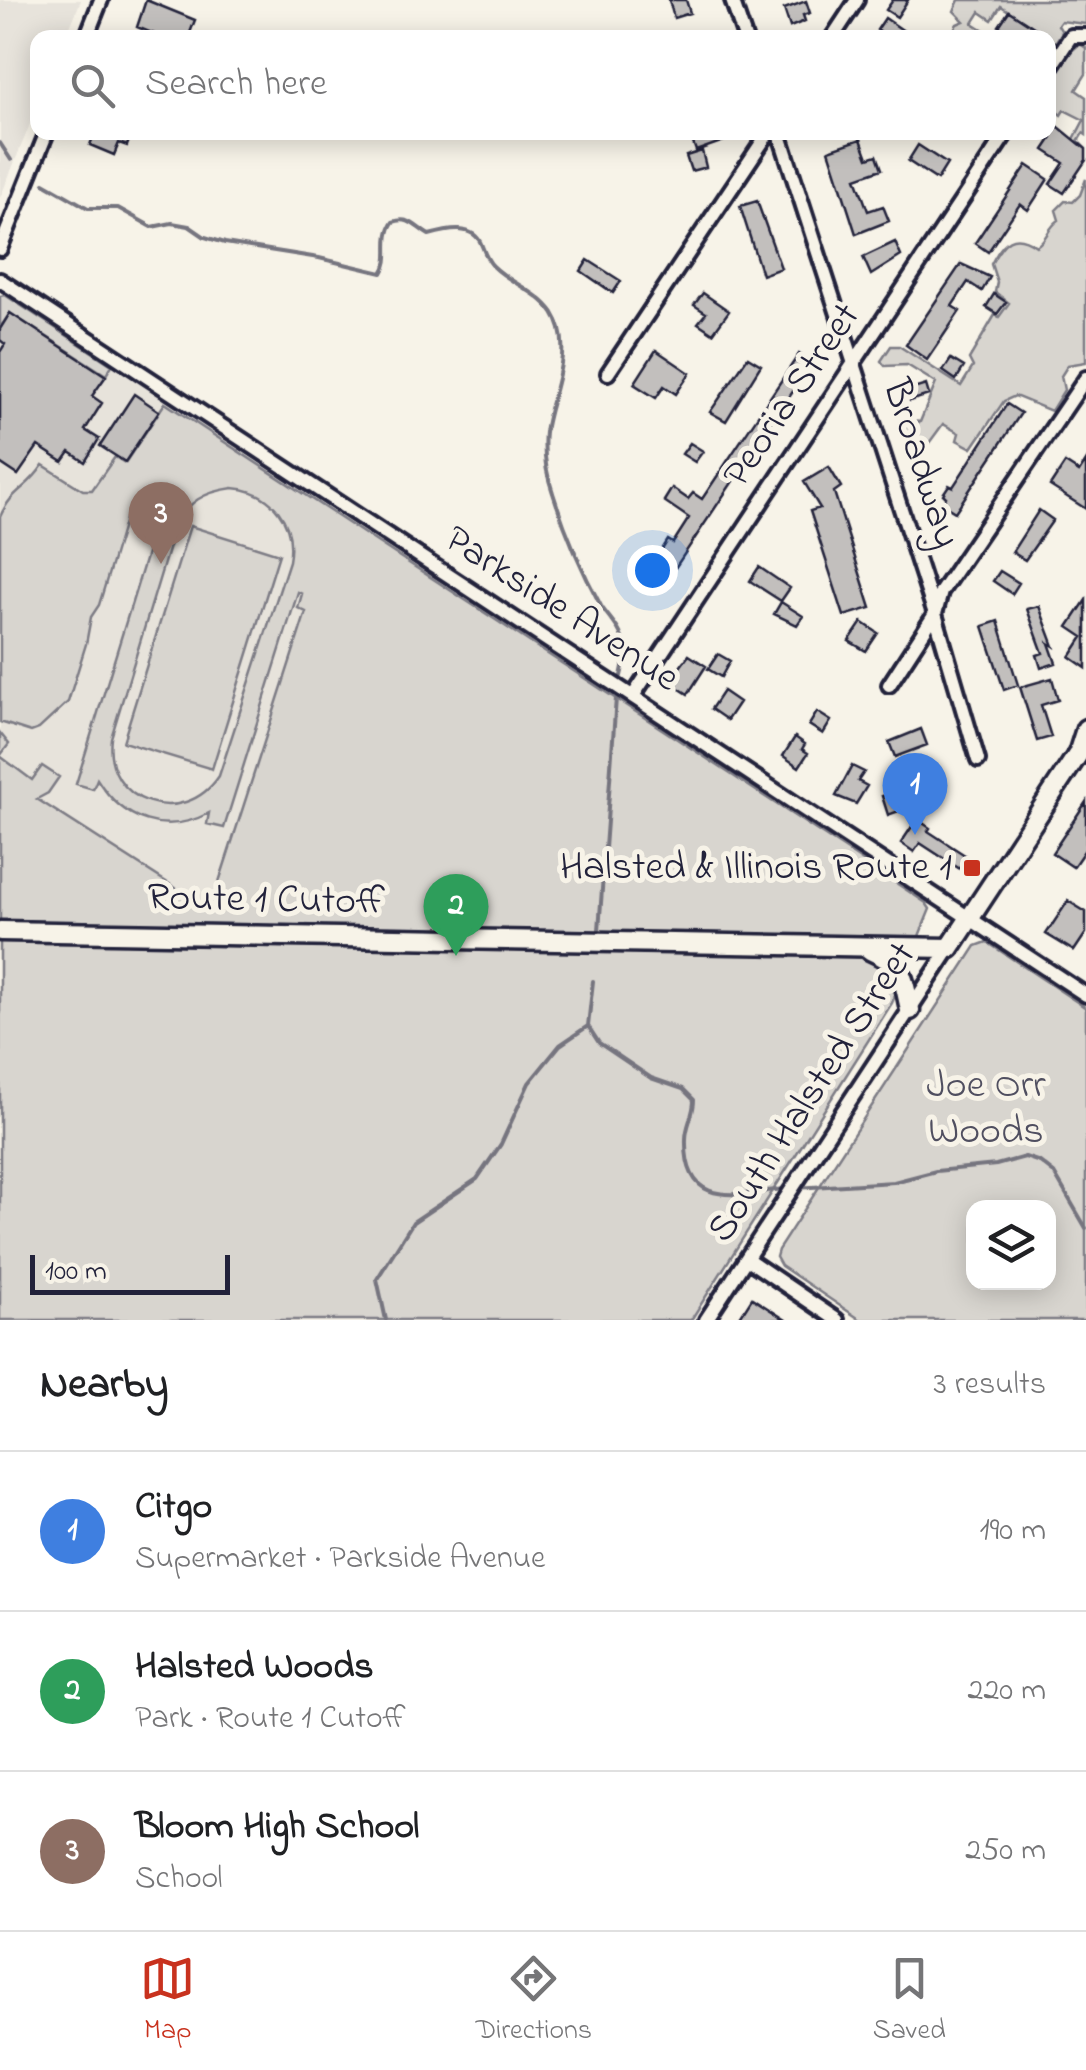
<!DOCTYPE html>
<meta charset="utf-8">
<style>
body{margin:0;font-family:"Indie Flower",sans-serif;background:#f6f6f6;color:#202124}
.controls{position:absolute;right:30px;bottom:30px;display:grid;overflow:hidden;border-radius:20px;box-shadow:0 5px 25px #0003}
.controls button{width:90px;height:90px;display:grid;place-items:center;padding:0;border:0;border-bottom:2px solid #e0e0e0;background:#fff;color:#202124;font:50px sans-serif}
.scale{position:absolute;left:30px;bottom:25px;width:200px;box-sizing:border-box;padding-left:10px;border:5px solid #22223b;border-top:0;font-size:28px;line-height:35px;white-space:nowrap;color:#22223b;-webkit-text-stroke:8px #f7f3e8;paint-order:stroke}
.you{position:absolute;left:652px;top:570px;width:35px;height:35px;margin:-25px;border:8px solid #fff;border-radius:50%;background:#1a73e8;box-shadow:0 0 0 15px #1a73e833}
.badge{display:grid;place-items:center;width:65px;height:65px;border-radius:50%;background:#c8321e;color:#fff;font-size:32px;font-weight:700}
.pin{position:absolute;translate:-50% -82px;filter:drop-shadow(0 2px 5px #0008)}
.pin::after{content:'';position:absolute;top:52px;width:35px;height:30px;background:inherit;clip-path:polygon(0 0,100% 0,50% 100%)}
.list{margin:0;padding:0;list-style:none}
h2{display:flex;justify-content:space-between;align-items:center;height:130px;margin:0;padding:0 40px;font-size:42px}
h2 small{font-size:32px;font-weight:400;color:#757577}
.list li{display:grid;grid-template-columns:65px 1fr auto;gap:30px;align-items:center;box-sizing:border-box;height:160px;padding:0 40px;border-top:2px solid #e0e0e0}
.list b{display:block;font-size:38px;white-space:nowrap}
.list p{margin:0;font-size:32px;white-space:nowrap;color:#757577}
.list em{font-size:32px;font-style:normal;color:#757577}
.icon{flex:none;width:55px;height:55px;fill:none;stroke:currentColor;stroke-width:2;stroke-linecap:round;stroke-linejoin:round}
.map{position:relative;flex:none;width:1086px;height:1320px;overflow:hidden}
.search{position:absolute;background:#fff;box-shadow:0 5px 25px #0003;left:30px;right:30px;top:30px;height:110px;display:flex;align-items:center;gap:25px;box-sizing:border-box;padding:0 35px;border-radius:20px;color:#757577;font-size:38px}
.sheet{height:610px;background:#fff}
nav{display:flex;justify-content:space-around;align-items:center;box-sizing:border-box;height:140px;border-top:2px solid #e0e0e0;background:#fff;font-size:28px;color:#757577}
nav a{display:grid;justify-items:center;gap:5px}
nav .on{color:#c8321e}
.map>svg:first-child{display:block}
.built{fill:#e7e3db}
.green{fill:#d8d5cf;stroke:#7d7c85;stroke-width:2.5;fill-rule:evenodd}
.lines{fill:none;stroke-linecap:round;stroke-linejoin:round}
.stream{stroke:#76747f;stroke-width:4}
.building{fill:#c2bfbd;stroke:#22223b;stroke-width:2.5}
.minor-casing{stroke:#22223b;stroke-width:20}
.major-casing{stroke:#22223b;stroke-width:25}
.minor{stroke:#f7f3e8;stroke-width:12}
.major{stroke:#f7f3e8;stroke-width:18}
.poi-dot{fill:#c8321e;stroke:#f7f3e8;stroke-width:4}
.labels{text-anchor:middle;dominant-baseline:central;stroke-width:10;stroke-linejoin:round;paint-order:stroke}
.street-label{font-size:40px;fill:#22223b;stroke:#f7f3e8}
.poi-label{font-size:40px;fill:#22223b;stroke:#f7f3e8;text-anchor:end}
.park-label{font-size:40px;fill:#504f60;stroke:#f7f3e8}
</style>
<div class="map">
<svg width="1086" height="1320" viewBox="0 0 1086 1320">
<rect width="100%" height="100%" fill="#f7f3e8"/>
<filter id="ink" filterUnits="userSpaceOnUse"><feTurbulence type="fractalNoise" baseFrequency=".01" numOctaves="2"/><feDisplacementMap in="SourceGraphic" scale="20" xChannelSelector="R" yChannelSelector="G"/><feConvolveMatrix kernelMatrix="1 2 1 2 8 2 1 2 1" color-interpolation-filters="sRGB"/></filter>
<g filter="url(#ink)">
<!-- built -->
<path class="built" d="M0,0H81L66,37L38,38L37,107L0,198Z
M0,296L13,299L337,515L210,911L0,775Z"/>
<!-- green -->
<path class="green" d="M959,0H1086V24L1061,21L1058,25L1062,32L1049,52L1048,38L1037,37L1035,28L1001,6L992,20L980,12L973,23L995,37L949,38L957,24L964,21L954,11Z
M1080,44L1086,48V74L1076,90L1086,97V135L1083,133L1078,141L1086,149L1073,141L1084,120L1064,110L1061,115L1049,106C1048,82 1061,58 1080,44Z
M1086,179V362L1068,365L1061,376L1064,390L1051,411L1015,396L1004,401L972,448L957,440L959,433L943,424L921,454L914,453L903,427L907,420L920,422L936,383L907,365L885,366L881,361L891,346H899L961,386L973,367L969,359L995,315L999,317L1009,303L995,292L997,282L991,264C1003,241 1013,230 1036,246C1047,240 1048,227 1059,220L1056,210L1065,201L1073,202L1080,195Z
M5,295L112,365L106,375L10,313L0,328V296Z
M165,403L860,859L926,903L930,909L892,1003L691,1320H0V733L9,744L0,756L32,780L42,766L59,777L48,793L37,799L210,910L306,612L298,608L302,594L298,592L224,828L207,824L209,813C165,836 123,821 97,779L93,789L76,784L157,521L139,516L131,521L125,519L99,605L91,617L86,644L68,702L39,729L31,732L0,722V517C13,488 26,491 43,465L83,490H92L115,457L125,463ZM233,488C272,491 296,523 289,561L219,776C183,830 103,803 111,738L175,527C188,501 204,492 233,488Z
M190,526L279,554L212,769L123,742Z
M987,942L1086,1008V1320H861L781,1266L776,1257L778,1250L976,946ZM974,1208H1048V1282H974Z"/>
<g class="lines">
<!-- stream -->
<path class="stream" d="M0,143L11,160
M44,183L88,208H118L152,227L172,223L189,226L205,237L225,243L319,258L382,273C393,258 381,239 393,222C410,216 415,227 429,235C447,230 474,223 482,246C485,254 487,260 493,266C511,284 538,291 553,313C576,349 550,395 545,432C543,453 546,473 553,493C565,531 582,571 601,606C607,616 619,626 622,638C626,650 624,664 621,676
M599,930L616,698
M593,981L588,1026L599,1043L651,1078L683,1089L694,1100C694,1115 686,1125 686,1139C684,1212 738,1193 786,1189
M795,1188L894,1182L936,1171L996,1165L1025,1157L1040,1162L1054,1173L1086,1228
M386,1320L377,1279L413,1222L477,1179L501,1144L529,1083L560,1045L588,1026"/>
</g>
<!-- building -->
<path class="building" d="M146,0L195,20L188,38H164L137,27Z
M669,0H686L690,13L674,18Z
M893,0H908L897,17L886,10Z
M806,1L810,13L803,15L805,21L790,27L784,9Z
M1009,11L1035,28L1029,38H1017L999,26Z
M885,18L914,38H888L877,30Z
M1054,123L1086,149V160L1064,193L1050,184L1064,163L1044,150L1052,138L1046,134Z
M95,132H132L127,146L119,143L114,155L90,145Z
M689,132H743V134L696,151Z
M861,139L868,158L877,155L882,169L856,178L868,211L883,206L889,221L856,234L829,150Z
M918,145L947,164L937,180L908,161Z
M702,151L706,167L691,171L686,156Z
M1027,165L1048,179L1028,210L1020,204L988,252L975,243Z
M757,201L781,268L762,275L740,206Z
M895,242L901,256L871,275L863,257Z
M588,260L621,281L613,293L581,271Z
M961,264L990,277L982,291L968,282L952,306L960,311L927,360L906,345Z
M703,293L729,311L713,333L698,323L706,313L694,305Z
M994,294L1006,302L997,314L986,307Z
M10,313L106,376L92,396L102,403L85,430L99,439L85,462L70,452L63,462L38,446L18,475L0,463V352L5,344L0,340V329Z
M656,350L690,373L676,394L664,386L656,398L634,384Z
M799,354L812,363L665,583L648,572L668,540L673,543L689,518L664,501L672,488L688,499L693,493L702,499Z
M748,357L761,365L726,421L710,412Z
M951,359L964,367L956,380L943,371Z
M926,385L929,395L910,401L907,391Z
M134,394L159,411L125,462L100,446Z
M1007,404L1021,413L955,512L942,504L946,497L943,494L949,485L953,487Z
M690,443L703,451L695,462L682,454Z
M1086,461V509L1050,486L1065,463L1079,472Z
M829,467L841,487L834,492L871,608L844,616L810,511L820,508L804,482Z
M1039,510L1053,520L1025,560L1012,552Z
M759,567L790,588L781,601L750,581Z
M1000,571L1019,583L1012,594L993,581Z
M1086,600V668L1070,657L1083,637L1068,627Z
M781,602L803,616L797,625L774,614Z
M1039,606L1054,646L1049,643L1056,663L1041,668L1037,655L1043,653L1027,609Z
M998,621L1018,685L1004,690L983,626Z
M862,622L878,633L866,651L849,641Z
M718,654L730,661L721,677L708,669Z
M689,655L706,666L688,694L669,682Z
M1052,678L1058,700L1041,705L1051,737L1037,741L1020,687Z
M723,691L739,702L727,720L711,709Z
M817,712L831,721L823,734L809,725Z
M921,729L927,745L895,757L889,742Z
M795,737L805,744L802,749L808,753L799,767L783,756Z
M852,766L864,772L858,781L867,786L856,804L836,796Z
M937,780L944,795L888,815L882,796L897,791L899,798Z
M1086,802V848L1073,867L1052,853Z
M917,819L930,828L928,831L968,857L960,869L920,843L914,852L901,843Z
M1068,901L1086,912V933L1074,951L1046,934Z
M752,1298L786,1320H738Z"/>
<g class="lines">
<!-- minor casing -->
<g class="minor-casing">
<path id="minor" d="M732,0L745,38
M86,38L101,0
M832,38L857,0
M1048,71L1071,36H1086
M779,132L935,614L978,760
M0,249L47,132
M0,280L1086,995
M608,373L769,132
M889,685L935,614L941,592L1086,378
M633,696L1007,132
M747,1259L837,1320
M706,1320L950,948"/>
</g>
<!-- major casing -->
<g class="major-casing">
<path id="major" d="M0,931L950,948L1078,754L1086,729
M870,950C904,965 903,976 910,1010"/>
</g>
<!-- minor -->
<use href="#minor" class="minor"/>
<!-- major -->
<use href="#major" class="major"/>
</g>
</g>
<!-- markers -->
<rect class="poi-dot" x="962" y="858" width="20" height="20" rx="5"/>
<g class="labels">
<!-- street labels -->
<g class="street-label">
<text transform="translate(793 396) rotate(-56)">Peoria Street</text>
<text transform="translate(920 464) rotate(72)">Broadway</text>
<text transform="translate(561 610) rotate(33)">Parkside Avenue</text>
<text transform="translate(266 901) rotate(1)">Route 1 Cutoff</text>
<text transform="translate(813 1093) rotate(-57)">South Halsted Street</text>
</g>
<!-- poi labels -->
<g class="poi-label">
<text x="952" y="868">Halsted &amp; Illinois Route 1</text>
</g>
<!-- park labels -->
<g class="park-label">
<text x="986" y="1086">Joe Orr<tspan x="986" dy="46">Woods</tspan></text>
</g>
</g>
</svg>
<div class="controls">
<button><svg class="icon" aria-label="layers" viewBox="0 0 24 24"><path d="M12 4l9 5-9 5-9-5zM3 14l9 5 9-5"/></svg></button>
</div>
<div class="scale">100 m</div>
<div class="you"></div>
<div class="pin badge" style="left:915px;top:835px;background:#3f7fe0">1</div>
<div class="pin badge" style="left:456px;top:956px;background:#2e9e5b">2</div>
<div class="pin badge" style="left:161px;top:564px;background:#8d6e63">3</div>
<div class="search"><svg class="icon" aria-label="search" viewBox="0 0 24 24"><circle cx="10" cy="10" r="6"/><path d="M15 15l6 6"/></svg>Search here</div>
</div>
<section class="sheet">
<h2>Nearby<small>3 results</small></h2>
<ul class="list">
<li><span class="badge" style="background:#3f7fe0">1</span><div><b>Citgo</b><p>Supermarket · Parkside Avenue</p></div><em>190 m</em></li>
<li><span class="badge" style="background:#2e9e5b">2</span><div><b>Halsted Woods</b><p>Park · Route 1 Cutoff</p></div><em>220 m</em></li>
<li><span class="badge" style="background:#8d6e63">3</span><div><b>Bloom High School</b><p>School</p></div><em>250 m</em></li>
</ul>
</section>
<nav>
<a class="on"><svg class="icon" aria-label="map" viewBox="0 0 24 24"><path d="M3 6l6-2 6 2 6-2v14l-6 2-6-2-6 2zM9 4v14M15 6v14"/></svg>Map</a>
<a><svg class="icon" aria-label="directions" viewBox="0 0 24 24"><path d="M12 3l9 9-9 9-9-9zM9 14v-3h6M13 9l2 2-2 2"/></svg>Directions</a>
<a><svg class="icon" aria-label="saved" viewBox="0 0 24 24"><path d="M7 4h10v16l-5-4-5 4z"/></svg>Saved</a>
</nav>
